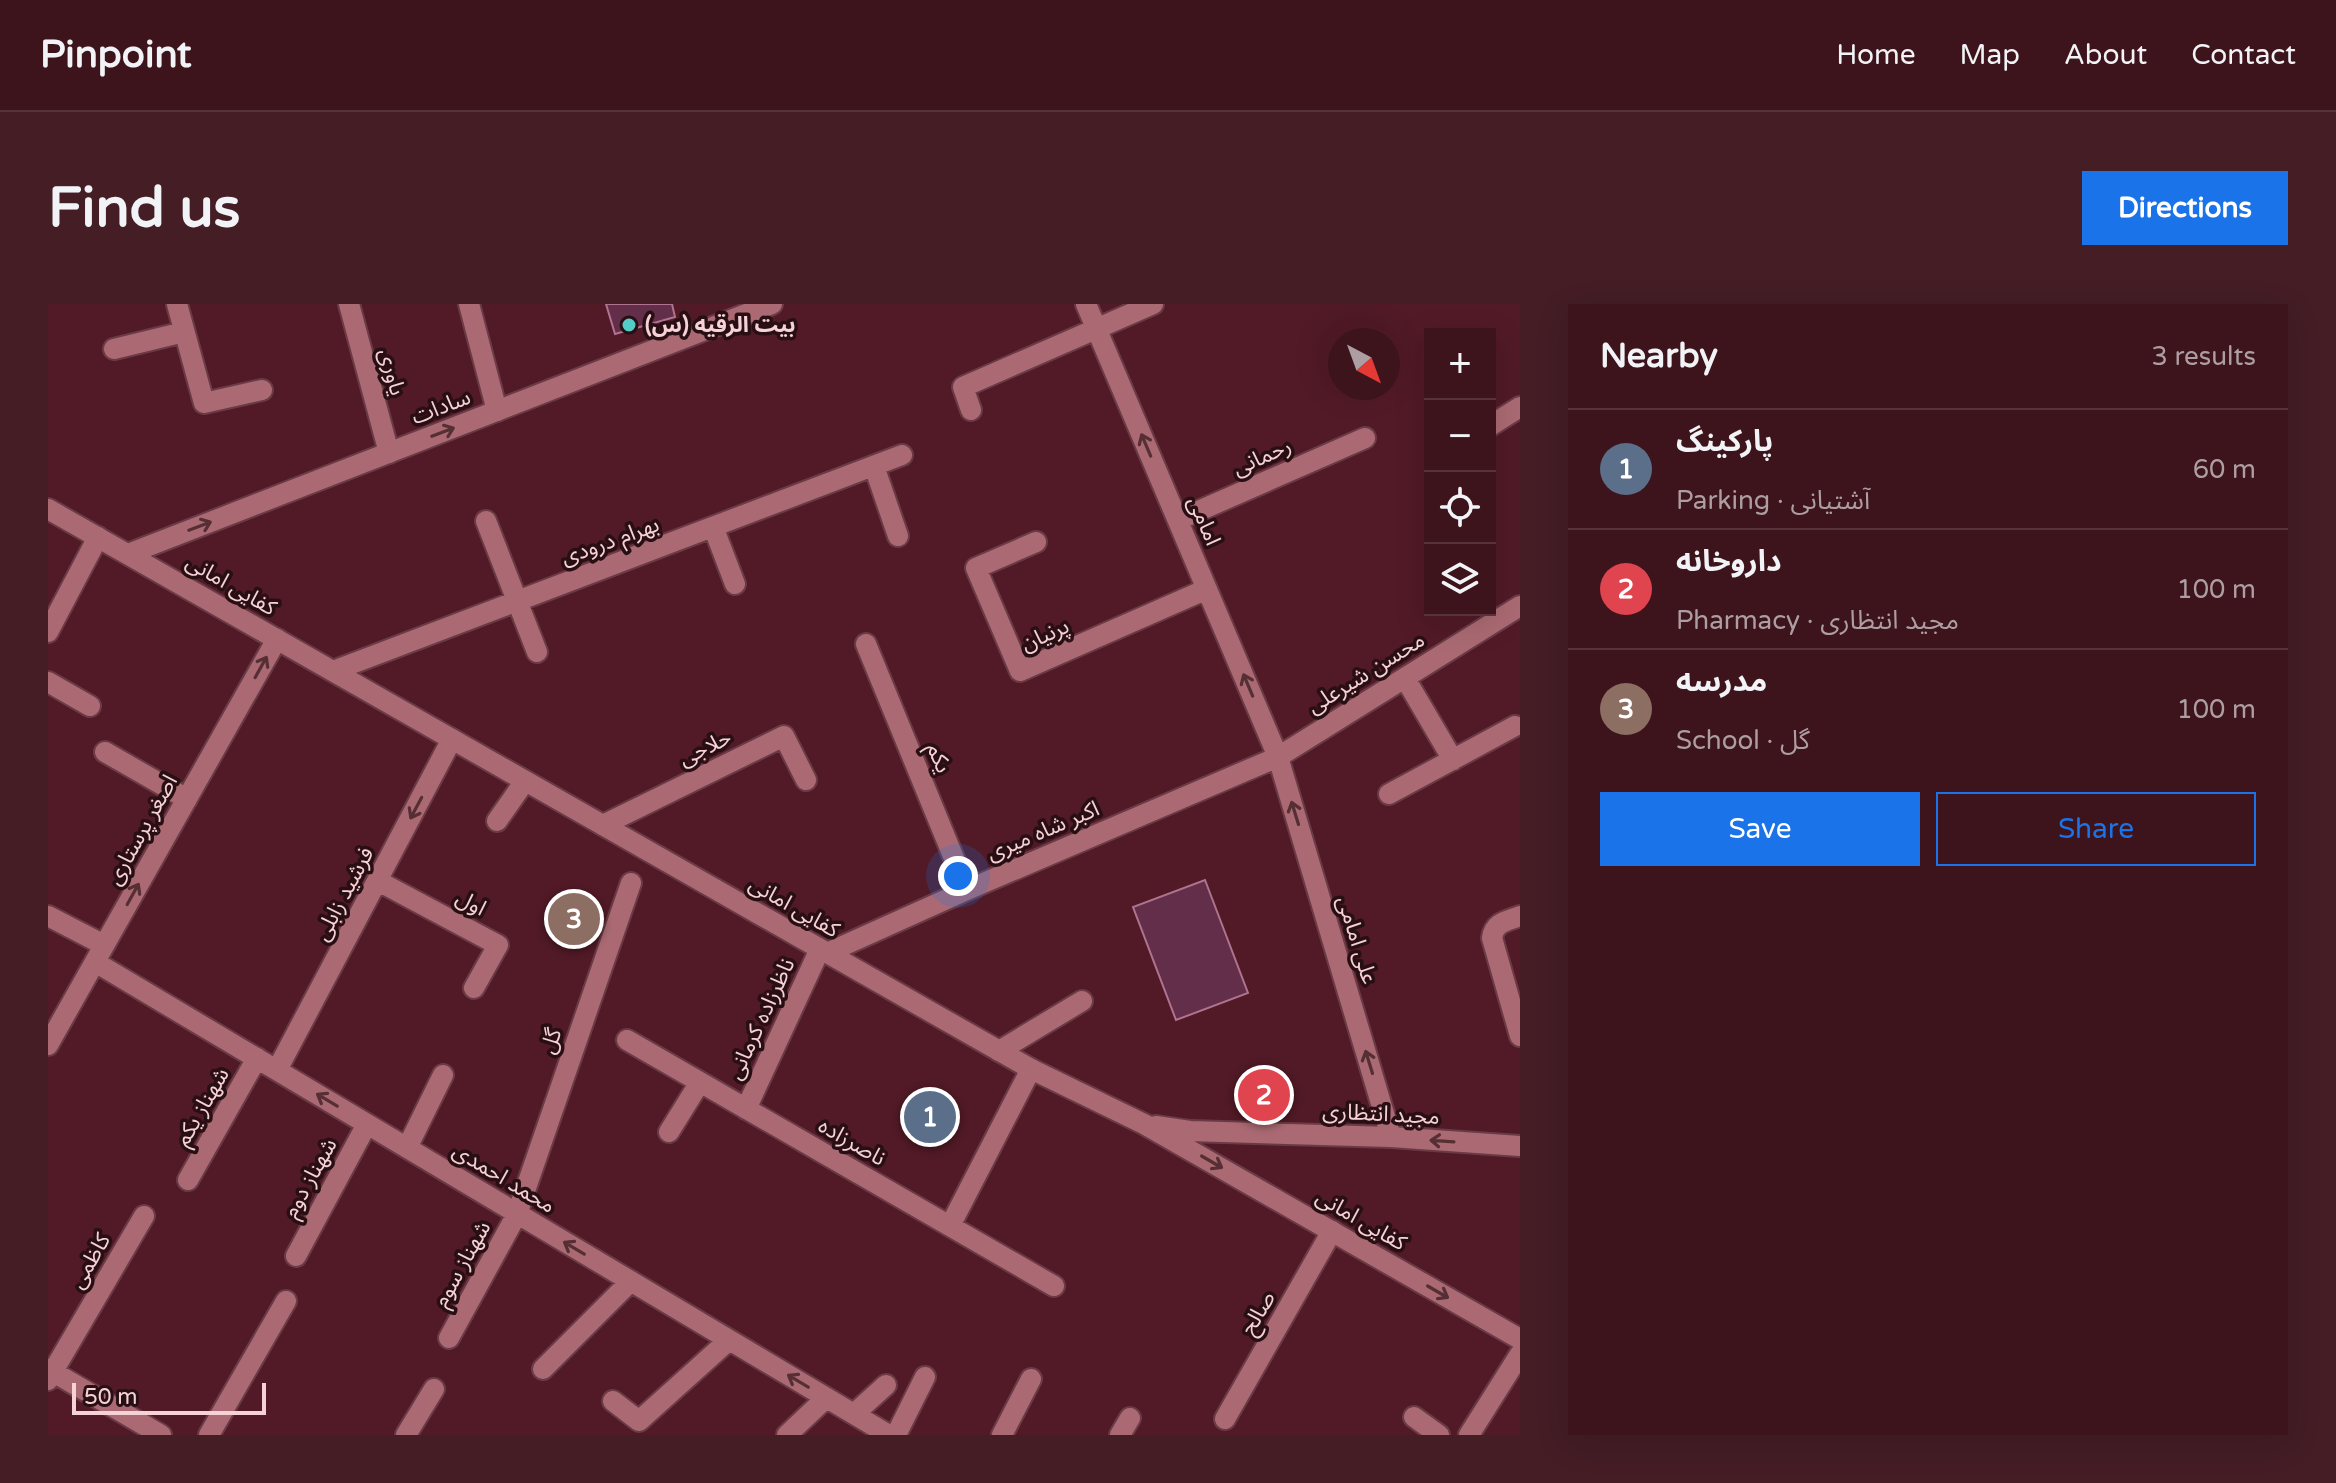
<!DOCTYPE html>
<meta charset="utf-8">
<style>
body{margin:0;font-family:"Varela Round","Noto Sans Arabic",sans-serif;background:#441d25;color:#f1f3f6}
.controls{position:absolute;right:24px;top:24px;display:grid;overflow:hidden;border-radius:0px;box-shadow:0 8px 32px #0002}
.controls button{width:72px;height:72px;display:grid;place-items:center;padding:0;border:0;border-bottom:2px solid #56333b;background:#3d141c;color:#f1f3f6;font:40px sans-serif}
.compass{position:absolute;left:1280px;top:24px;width:72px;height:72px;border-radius:50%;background:#3d141c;box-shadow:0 8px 32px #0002;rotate:139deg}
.scale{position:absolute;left:24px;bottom:20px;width:194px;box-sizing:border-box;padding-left:8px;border:4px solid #f6d1d5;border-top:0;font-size:22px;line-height:28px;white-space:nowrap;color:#f6d1d5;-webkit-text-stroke:6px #280f13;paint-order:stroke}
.you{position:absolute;left:910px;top:572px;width:28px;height:28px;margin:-20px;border:6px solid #fff;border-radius:50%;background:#1a73e8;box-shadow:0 0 0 12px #1a73e833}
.badge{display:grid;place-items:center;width:52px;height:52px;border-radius:50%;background:#1a73e8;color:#fff;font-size:26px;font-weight:700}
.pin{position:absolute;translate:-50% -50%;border:4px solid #fff;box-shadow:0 2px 8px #0006}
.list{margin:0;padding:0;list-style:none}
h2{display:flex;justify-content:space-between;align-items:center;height:104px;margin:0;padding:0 32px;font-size:34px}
h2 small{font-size:26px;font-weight:400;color:#ad9ea3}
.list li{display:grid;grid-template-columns:52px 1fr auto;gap:24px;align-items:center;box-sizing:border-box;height:120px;padding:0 32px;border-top:2px solid #56333b}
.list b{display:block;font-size:30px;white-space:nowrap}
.list p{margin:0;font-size:26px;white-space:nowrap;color:#ad9ea3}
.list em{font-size:26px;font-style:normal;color:#ad9ea3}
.actions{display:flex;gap:16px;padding:24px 32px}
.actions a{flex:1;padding:18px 0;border:2px solid #1a73e8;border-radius:0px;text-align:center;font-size:28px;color:#1a73e8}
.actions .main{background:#1a73e8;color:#fff}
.icon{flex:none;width:44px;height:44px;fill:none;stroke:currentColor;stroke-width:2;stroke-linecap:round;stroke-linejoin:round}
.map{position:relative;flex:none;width:1472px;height:1131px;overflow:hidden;border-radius:0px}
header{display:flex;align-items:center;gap:48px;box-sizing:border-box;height:112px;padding:0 40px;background:#3d141c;border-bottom:2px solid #56333b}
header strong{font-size:38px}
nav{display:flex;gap:44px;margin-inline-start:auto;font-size:28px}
.intro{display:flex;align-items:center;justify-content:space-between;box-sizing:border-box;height:192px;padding:0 48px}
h1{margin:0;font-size:56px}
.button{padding:20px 36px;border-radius:0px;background:#1a73e8;color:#fff;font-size:28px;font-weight:700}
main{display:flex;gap:48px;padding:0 48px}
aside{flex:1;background:#3d141c;border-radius:0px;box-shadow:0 8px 32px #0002}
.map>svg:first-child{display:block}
.building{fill:#632e49;stroke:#af738f;stroke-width:2}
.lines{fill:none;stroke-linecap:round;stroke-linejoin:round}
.street-casing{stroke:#6a3b46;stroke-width:24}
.secondary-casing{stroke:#6a3b46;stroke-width:24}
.street{stroke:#ab6a73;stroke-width:20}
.secondary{stroke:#ab6a73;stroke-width:20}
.oneway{stroke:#562f35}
.poi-dot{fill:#54cdc7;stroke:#280f13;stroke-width:3}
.labels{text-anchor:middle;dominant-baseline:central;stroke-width:7;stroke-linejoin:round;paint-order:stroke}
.poi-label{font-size:22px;font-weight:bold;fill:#f6d1d5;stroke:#280f13;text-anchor:start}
.street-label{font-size:22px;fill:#f6d1d5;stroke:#280f13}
</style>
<header>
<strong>Pinpoint</strong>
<nav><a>Home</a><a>Map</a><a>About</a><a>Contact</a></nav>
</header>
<div class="intro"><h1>Find us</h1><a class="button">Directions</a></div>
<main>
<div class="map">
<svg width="1472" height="1131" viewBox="0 0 1472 1131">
<rect width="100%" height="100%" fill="#511a26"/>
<!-- building -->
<path class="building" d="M558,0H624L627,13L567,30Z
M1157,576L1200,689L1128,716L1085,603Z"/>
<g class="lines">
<!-- street casing -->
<g class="street-casing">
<path id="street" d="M129,0L156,99L214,86
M301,0L341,149
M421,0L449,107
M1038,0L1230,453L1343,833
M66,45L136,28
M923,106L915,83L1105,0
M1442,122L1472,103
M826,162L850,232
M1130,216L1317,134
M438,217L489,348
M666,225L687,280
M988,238L928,264L972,367L1159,285
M0,328L50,233
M818,340L919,586
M285,367L854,151
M1357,374L1405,456
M0,378L42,402
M57,448L139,495
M1341,490L1467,422
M449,517L477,477
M555,521L736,432L758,476
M330,577L450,641L426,684
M0,612L56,641
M1472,612C1459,617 1446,618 1444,634L1472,732
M779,649L919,586L1230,453L1472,302
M47,658L841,1131
M579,736L1006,982
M0,741L229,335
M951,747L1034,697
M229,766L404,435
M698,805L772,645
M621,828L652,778
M359,844L395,771
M140,876L209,754
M902,922L983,765
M248,952L319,820
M401,1034L469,910L583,579
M0,1065L113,1131
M495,1065L583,977
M0,1076L96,912
M565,1097L591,1117L681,1036
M806,1110L838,1081
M1366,1113L1391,1131
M1177,1115L1284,927
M161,1131L238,997
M358,1131L386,1085
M739,1131L778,1094
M848,1131L877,1073
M954,1131L983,1075
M1072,1131L1082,1114
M1421,1131L1472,1050"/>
</g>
<!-- secondary casing -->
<g class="secondary-casing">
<path id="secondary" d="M0,205L983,765L1096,820L1472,1035
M80,250L724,0
M1108,822L1142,827L1343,833L1472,842"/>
</g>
<!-- street -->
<use href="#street" class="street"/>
<!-- secondary -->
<use href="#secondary" class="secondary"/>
</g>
<!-- one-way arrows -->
<defs><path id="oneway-shaft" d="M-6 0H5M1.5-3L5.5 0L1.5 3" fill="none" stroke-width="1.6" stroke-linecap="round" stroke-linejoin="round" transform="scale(2)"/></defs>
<g class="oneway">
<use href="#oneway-shaft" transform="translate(395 128) rotate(-21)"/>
<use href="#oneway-shaft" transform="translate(1098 141) rotate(-113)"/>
<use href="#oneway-shaft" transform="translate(152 222) rotate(-21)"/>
<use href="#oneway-shaft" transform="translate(213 363) rotate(-61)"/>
<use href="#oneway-shaft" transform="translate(1200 381) rotate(-113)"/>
<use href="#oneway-shaft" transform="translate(368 504) rotate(118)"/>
<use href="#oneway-shaft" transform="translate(1247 509) rotate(-107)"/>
<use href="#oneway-shaft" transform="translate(85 590) rotate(-61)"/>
<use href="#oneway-shaft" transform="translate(1321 758) rotate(-107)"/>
<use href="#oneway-shaft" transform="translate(279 796) rotate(-149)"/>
<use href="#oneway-shaft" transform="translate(1394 837) rotate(-176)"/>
<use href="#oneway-shaft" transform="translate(1164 858) rotate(30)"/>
<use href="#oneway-shaft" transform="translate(526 944) rotate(-149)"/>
<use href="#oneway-shaft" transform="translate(1390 988) rotate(30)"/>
<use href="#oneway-shaft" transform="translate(750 1077) rotate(-149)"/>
</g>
<!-- markers -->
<circle class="poi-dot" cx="581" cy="21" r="8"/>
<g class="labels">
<!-- poi labels -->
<g class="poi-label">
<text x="597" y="21">بیت الرقیه (س)</text>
</g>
<!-- street labels -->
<g class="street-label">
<text transform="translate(344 68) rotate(75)">یاوری</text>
<text transform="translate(393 103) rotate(-21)">سادات</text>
<text transform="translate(1214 153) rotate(-24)">رحمانی</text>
<text transform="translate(1156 217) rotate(67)">امامی</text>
<text transform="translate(562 237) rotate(-20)">بهرام درودی</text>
<text transform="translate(183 281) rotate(30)">کفایی امانی</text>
<text transform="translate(997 331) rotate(-24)">پرنیان</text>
<text transform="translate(1318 369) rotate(-32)">محسن شیرعلی</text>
<text transform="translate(657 444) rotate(-26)">حلاجی</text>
<text transform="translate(891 454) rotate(68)">یکم</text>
<text transform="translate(94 526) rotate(-61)">اصغر پرستاری</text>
<text transform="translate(995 527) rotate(-23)">اکبر شاه میری</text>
<text transform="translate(296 590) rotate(-62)">فرشید زابلی</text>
<text transform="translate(423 599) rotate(28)">اول</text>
<text transform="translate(746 603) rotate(30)">کفایی امانی</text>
<text transform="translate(1309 636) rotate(73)">علی امامی</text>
<text transform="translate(713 715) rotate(-65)">ناظرزاده کرمانی</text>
<text transform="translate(503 737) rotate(-71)">گل</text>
<text transform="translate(154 803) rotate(-60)">شهناز یکم</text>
<text transform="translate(1333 810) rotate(3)">مجید انتظاری</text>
<text transform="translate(804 838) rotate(30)">ناصرزاده</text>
<text transform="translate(262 874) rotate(-61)">شهناز دوم</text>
<text transform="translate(456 874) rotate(31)">محمد احمدی</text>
<text transform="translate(1313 916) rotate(30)">کفایی امانی</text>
<text transform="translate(42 957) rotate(-60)">کاظمی</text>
<text transform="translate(414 960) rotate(-61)">شهناز سوم</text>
<text transform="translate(1210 1009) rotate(-60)">صالح</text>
</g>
</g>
</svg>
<div class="controls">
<button>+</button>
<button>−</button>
<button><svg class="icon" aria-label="locate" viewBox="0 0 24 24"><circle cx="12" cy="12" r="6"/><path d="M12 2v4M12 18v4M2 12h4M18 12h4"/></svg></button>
<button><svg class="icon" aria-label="layers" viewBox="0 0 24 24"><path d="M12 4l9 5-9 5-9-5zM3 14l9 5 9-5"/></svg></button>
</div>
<svg class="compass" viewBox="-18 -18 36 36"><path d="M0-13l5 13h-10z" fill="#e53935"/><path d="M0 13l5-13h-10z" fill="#ad9ea3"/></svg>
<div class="scale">50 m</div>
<div class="you"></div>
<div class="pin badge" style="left:882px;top:813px;background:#5c6f8a">1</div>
<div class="pin badge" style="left:1216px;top:791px;background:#e0444e">2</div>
<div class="pin badge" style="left:526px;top:615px;background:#8d6e63">3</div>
</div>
<aside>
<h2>Nearby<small>3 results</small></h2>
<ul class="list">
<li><span class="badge" style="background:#5c6f8a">1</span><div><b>پارکینگ</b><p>Parking · آشتیانی</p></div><em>60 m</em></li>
<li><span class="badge" style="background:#e0444e">2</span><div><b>داروخانه</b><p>Pharmacy · مجید انتظاری</p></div><em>100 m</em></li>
<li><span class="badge" style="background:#8d6e63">3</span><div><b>مدرسه</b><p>School · گل</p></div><em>100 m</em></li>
</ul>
<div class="actions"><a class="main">Save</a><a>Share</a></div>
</aside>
</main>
